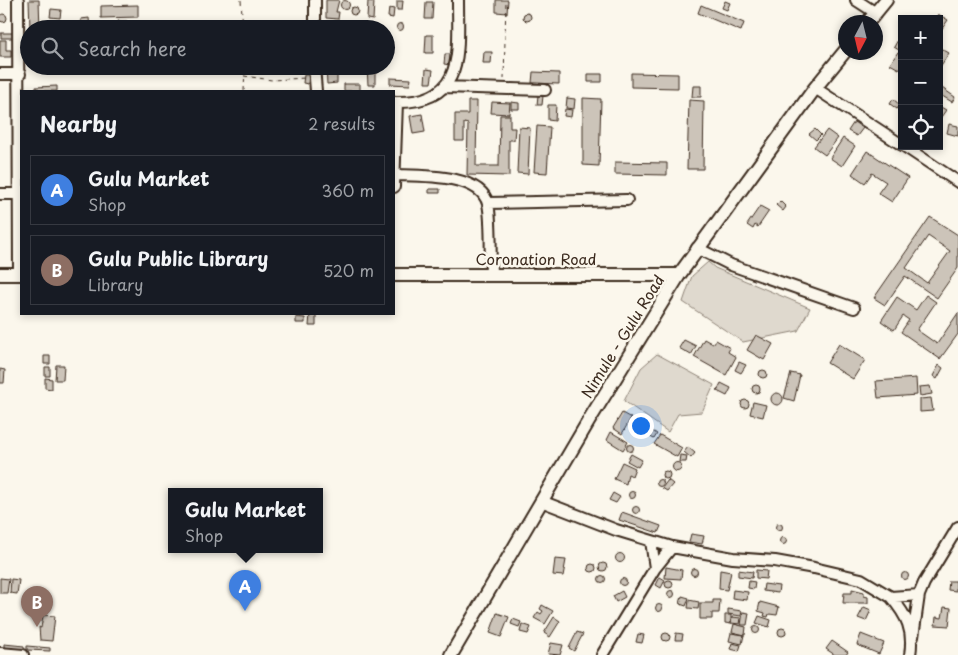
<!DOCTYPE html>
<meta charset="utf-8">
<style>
body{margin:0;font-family:"Playpen Sans",sans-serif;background:#242831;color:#f1f3f6}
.controls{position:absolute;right:15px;top:15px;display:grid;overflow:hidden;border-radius:0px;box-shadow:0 2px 8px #0003}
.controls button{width:45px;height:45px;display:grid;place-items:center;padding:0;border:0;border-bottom:1px solid #363941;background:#171b24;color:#f1f3f6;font:25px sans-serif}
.compass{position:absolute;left:838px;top:15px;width:45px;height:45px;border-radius:50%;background:#171b24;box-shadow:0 2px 8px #0003;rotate:187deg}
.you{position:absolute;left:640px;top:425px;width:18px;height:18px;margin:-12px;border:4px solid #fff;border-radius:50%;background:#1a73e8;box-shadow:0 0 0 8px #1a73e833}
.badge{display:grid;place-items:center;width:32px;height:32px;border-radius:50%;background:#d1495b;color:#fff;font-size:16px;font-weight:700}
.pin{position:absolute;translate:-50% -41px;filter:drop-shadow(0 1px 2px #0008)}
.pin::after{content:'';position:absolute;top:26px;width:18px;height:15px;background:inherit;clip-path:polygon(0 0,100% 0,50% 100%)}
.popup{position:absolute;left:168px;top:488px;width:155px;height:65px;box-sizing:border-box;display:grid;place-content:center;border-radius:0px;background:#171b24;filter:drop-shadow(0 1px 4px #0005);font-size:16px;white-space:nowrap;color:#9ea1a6}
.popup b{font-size:19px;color:#f1f3f6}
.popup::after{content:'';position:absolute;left:50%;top:100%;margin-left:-10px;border:10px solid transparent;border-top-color:#171b24}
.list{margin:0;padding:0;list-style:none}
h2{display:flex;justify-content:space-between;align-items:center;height:65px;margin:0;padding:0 20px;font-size:21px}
h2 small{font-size:16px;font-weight:400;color:#9ea1a6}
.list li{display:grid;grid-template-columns:32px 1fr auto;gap:15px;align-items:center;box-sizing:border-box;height:70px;margin:0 10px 10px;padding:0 10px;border:1px solid #363941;border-radius:0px}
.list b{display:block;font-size:19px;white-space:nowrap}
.list p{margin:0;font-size:16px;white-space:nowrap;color:#9ea1a6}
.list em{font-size:16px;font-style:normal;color:#9ea1a6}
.icon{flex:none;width:28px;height:28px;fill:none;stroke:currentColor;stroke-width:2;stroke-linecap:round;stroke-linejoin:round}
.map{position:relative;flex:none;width:958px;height:655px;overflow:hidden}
.search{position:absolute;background:#171b24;box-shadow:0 2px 8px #0003;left:20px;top:20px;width:375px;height:55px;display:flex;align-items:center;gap:12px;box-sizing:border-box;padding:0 18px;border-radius:28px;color:#9ea1a6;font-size:19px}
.panel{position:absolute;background:#171b24;box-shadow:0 2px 8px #0003;left:20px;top:90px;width:375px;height:225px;border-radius:0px}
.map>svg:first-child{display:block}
.green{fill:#dfd9ce;stroke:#8d8276}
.building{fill:#ccc4b9;stroke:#3b2a1e;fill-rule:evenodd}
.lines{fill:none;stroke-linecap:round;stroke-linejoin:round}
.minor-casing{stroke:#3b2a1e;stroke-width:14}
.major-casing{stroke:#3b2a1e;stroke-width:16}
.path{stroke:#3b2a1e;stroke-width:1;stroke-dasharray:4 4;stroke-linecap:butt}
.minor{stroke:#fbf7ec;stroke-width:10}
.major{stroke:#fbf7ec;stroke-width:12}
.labels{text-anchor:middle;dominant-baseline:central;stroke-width:5;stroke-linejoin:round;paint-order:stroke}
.street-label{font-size:15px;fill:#3b2a1e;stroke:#fbf7ec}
</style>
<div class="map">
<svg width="958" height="655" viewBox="0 0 958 655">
<rect width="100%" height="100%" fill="#fbf7ec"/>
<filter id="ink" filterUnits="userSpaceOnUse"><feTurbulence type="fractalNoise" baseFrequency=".02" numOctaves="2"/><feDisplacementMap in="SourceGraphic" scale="10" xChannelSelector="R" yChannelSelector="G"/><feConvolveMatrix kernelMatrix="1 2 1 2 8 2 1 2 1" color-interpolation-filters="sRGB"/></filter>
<g filter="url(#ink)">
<!-- green -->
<path class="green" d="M708,262L715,268L810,308L798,331L743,342L683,302L692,276Z
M657,354L714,385L702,412L678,414L668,432L624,401L641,368Z"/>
<!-- building -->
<path class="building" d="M29,0H39L40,29H30Z
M326,0H339L336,12H339L338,19L326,18Z
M496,0H508L507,13L496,12Z
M340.5 5a4.5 4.5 0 1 1 9 0a4.5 4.5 0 1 1-9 0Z
M368,1L374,2L373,20L367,19Z
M397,1H403L402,10H397Z
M725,1L730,3L727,10L722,8Z
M426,2H433L432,19H425Z
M138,5V17L101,18V6Z
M701,5L744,23L741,31L698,13Z
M350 11a4 4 0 1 1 8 0a4 4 0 1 1-8 0Z
M389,8L394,9L393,18L388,17Z
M51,9L61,10L60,18L50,17Z
M523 17a4 4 0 1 1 8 0a4 4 0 1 1-8 0Z
M938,14L948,20L939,33V19H935Z
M-1 18a4 4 0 1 1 8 0a4 4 0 1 1-8 0Z
M89,18L90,29H81V19Z
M118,21H127L128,29H118Z
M396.5 27a3.5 3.5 0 1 1 7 0a3.5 3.5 0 1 1-7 0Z
M1,33H14V38H1Z
M426,35H433V53H425Z
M899,38L902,40V52L894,47Z
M0,40H6V50H11V57H0Z
M940,48L949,53L940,67L939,49Z
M484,52H492L491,63H483Z
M898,52L902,55V65L899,69L890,64Z
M445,54H450V65L444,64Z
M367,66L378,69V73H375V85H368Z
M326,67H337V83L327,84Z
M426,69L433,70L431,83H425Z
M533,72L559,73V84L532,83Z
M631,73L678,74V88L631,87Z
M588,74H602V82H588Z
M304,75H309L308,84L303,83Z
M390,78L411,79L410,85L390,84Z
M344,84H360V91H344Z
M57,86V91H36V87Z
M693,86H701V97H692Z
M939,86L955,97L952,102L939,94Z
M538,95L543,96L542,105H537Z
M567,98L575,99L574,109L566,108Z
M583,98L601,99L599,166L583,165Z
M893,99L900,105L897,109L890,104Z
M689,100L704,101L703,169H687Z
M468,101H477L476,166H499L500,115H510V128H515L514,140H509V176L467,175L468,124L464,123V141H455V114H468Z
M492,102L510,103L509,114L491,113Z
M511,102L519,103V109H511Z
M548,105H556L555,121L548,120Z
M939,106L946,110L939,120Z
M565,109L572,110L571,117L564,116Z
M422,114L425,132L413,134L410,116Z
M854,122L863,128L857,136L848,131Z
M949,124L958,126V136L947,133Z
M537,126L550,127L547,173L534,172Z
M519,127L530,128L528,174L517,173Z
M815,129L821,135L816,140L809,134Z
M827,130L838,138L825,155L814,147Z
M843,138L855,146L842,166L830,158Z
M867,151L908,178L892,202L878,193L886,182L872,173L865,183L852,174Z
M615,162L667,163V175L615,174Z
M429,189H440V193H429Z
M780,201L786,207L783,211L776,205Z
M760,206L769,211L758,227L755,225L753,229L747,225Z
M930,217L958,235V268L937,298L905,276L885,305L874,298ZM928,236L950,251L927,283L906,268Z
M926,295L936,302L917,330L937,344L958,313V334L940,359L901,332L909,320L903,316L894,330L881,321L897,297L916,310Z
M310,314H316V326H309Z
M296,317L305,318V323H296Z
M756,335L773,344L764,360L747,350Z
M704,339L713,344L716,340L730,348L728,352L736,357L726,375L694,357Z
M684,340L696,346L691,355L679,348Z
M839,344L865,360L853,379L827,363Z
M44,356H50V364H44Z
M739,362L746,365L741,373L735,370Z
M56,365H64L63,380H55Z
M939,365L943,368L937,379L933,376Z
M45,367H50V376H45Z
M0,369L5,370L4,383H0Z
M759 374a4 4 0 1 1 8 0a4 4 0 1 1-8 0Z
M791,373L800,375L794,401L784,398Z
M45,378L52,379V389L45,388Z
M916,378L917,395L878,398L876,381Z
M721,383L731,388L727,396L717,391Z
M752 389a4 4 0 1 1 8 0a4 4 0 1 1-8 0Z
M930,386L932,394L920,396L919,387Z
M771 399a6 6 0 1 1 12 0a6 6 0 1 1-12 0Z
M931,398L933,411L920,412V399Z
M741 404a4 4 0 1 1 8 0a4 4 0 1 1-8 0Z
M753,402L766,405L763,417L750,414Z
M622,413L631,418L622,434L613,428Z
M648,428L657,434L654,439L645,434Z
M611,432L628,442L623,450L607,440Z
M660,435L682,448L677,457L654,444Z
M626.5 448a3.5 3.5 0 1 1 7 0a3.5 3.5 0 1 1-7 0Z
M688,447L695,453L691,458L684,452Z
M631,454L642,460L638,467L627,461Z
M680,455L687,456L686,462H679Z
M622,462L635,468L632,476L628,474L626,484L614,479Z
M672.5 467a4.5 4.5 0 1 1 9 0a4.5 4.5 0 1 1-9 0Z
M662 475a4 4 0 1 1 8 0a4 4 0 1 1-8 0Z
M656.5 483a3.5 3.5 0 1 1 7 0a3.5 3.5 0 1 1-7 0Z
M668,480L673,484L667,491L662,488Z
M628.5 495a3.5 3.5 0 1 1 7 0a3.5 3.5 0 1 1-7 0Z
M613,493L620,497L616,503L609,500Z
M632.5 510a3.5 3.5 0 1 1 7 0a3.5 3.5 0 1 1-7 0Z
M622,512L661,526L658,533L619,520Z
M775.5 527a3.5 3.5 0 1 1 7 0a3.5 3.5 0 1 1-7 0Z
M691,534L704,536L702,544L689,542Z
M779.5 541a3.5 3.5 0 1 1 7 0a3.5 3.5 0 1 1-7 0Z
M615.5 558a4.5 4.5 0 1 1 9 0a4.5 4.5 0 1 1-9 0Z
M555,559L566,560L563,576L553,575Z
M599 567a4 4 0 1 1 8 0a4 4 0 1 1-8 0Z
M588 568a4 4 0 1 1 8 0a4 4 0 1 1-8 0Z
M666,567L682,570L681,579L665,578Z
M690.5 572a3.5 3.5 0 1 1 7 0a3.5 3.5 0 1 1-7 0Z
M720,570L731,572L727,590L719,589Z
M738,570L753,572L752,578L738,576Z
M756,570L767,571L766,579L756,578Z
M901.5 576a3.5 3.5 0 1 1 7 0a3.5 3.5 0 1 1-7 0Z
M598.5 579a3.5 3.5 0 1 1 7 0a3.5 3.5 0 1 1-7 0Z
M660,577L665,580L661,588L656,585Z
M0,578L9,579L7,593H0Z
M619.5 582a3.5 3.5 0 1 1 7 0a3.5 3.5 0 1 1-7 0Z
M11,579L19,580L17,594L10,593Z
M665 584a4 4 0 1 1 8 0a4 4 0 1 1-8 0Z
M749,581L755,582L754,589L748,588Z
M949,581H956V591L948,590Z
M764,584L779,586L778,593L763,591Z
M852,589L864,592V596L868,597V603H843L844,593H852Z
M733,590L748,592L747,600L732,598Z
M667.5 594a3.5 3.5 0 1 1 7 0a3.5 3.5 0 1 1-7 0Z
M622,591L625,597L616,602L613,596Z
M682,596L689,598L686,606L680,604Z
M689,600L699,602L698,609L688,608Z
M713,600H720L719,613H712V619H700V603H713Z
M760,602L779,607L777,615L769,614L768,617L764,616L765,613L758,611Z
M655.5 608a3.5 3.5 0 1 1 7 0a3.5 3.5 0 1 1-7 0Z
M542,605L553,611L545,624L534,618L538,612L541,614L543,611L540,609Z
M864,607L871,610L866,621L858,618Z
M944,607L951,608L949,626L935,625L936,617L942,618Z
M728,609L742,611L741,616L728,614Z
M743,612L749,613L747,625H741Z
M497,613L509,617L501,637L490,633Z
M43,615L55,616L52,641L40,640L39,627L41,628Z
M725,615H731V624L725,623Z
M759,616L771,620L769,627L756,623Z
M554,617L560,621L550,637L544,633Z
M732,617L741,618L740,624L731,623Z
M513,619L521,622L519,627L511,624Z
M522,624L531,627L528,634L520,632Z
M734,624L746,627L745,635L732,632Z
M752.5 630a3.5 3.5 0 1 1 7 0a3.5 3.5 0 1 1-7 0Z
M778 632a4 4 0 1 1 8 0a4 4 0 1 1-8 0Z
M577,632L583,634L574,651L569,648Z
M662 637a4 4 0 1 1 8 0a4 4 0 1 1-8 0Z
M676,633L683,634L682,640H675Z
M731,633L744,635L742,644L729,641Z
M638,634L644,635L642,643L636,642Z
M861,634L884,643L879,654L857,645Z
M832,641L848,652L846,655H835L826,649Z
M551,643L563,645L560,655L548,654Z
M732,643L741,645L739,651L730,649Z
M4,644L24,646V650L4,648Z
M27,646L50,648V651L27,650Z"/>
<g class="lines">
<!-- minor casing -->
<g class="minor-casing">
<path id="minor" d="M18,0L19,274
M856,0L876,13
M315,29V0
M314,66L316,91
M0,74H20
M445,87L545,90
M815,88L902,145
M394,102C466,104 458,53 458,0
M904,146L958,182
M394,175C418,176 481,173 488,204C492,221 490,256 491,274
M394,187L397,102
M0,194H20
M488,203L627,200
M697,248L731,265L854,308
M541,501L616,530L672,547L733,558L775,561L814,568L861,579L891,597L919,595
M651,541L655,568
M891,597C907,616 914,630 910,655
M913,637L919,595L924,583L958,527
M0,653L23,655
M602,655L655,568L672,547"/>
</g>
<!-- major casing -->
<g class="major-casing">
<path id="major" d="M868,22L886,0
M0,274H21
M394,275H679
M451,655L591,417L679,275L815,88L846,50"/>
</g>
<!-- path -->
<path class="path" d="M241,0L243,29
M244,76L272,80L305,78
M504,79L506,0
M244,91L245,66"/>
<!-- minor -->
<use href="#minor" class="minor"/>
<!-- major -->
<use href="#major" class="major"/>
</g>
</g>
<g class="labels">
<!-- street labels -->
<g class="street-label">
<text x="536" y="258">Coronation Road</text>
<text transform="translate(622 336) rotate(-58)">Nimule - Gulu Road</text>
</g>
</g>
</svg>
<div class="controls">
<button>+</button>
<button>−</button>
<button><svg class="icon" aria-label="locate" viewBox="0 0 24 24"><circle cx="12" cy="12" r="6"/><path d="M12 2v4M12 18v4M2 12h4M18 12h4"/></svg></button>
</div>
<svg class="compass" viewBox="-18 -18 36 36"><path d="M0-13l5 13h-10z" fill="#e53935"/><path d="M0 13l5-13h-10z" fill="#9ea1a6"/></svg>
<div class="you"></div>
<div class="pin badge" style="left:245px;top:611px;background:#3f7fe0">A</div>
<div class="popup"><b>Gulu Market</b>Shop</div>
<div class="pin badge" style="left:37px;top:627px;background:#8d6e63">B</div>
<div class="search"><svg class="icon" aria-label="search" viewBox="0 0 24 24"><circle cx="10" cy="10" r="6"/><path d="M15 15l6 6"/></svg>Search here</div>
<section class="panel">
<h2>Nearby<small>2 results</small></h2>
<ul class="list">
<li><span class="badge" style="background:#3f7fe0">A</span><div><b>Gulu Market</b><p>Shop</p></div><em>360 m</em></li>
<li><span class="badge" style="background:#8d6e63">B</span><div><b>Gulu Public Library</b><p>Library</p></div><em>520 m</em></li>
</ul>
</section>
</div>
